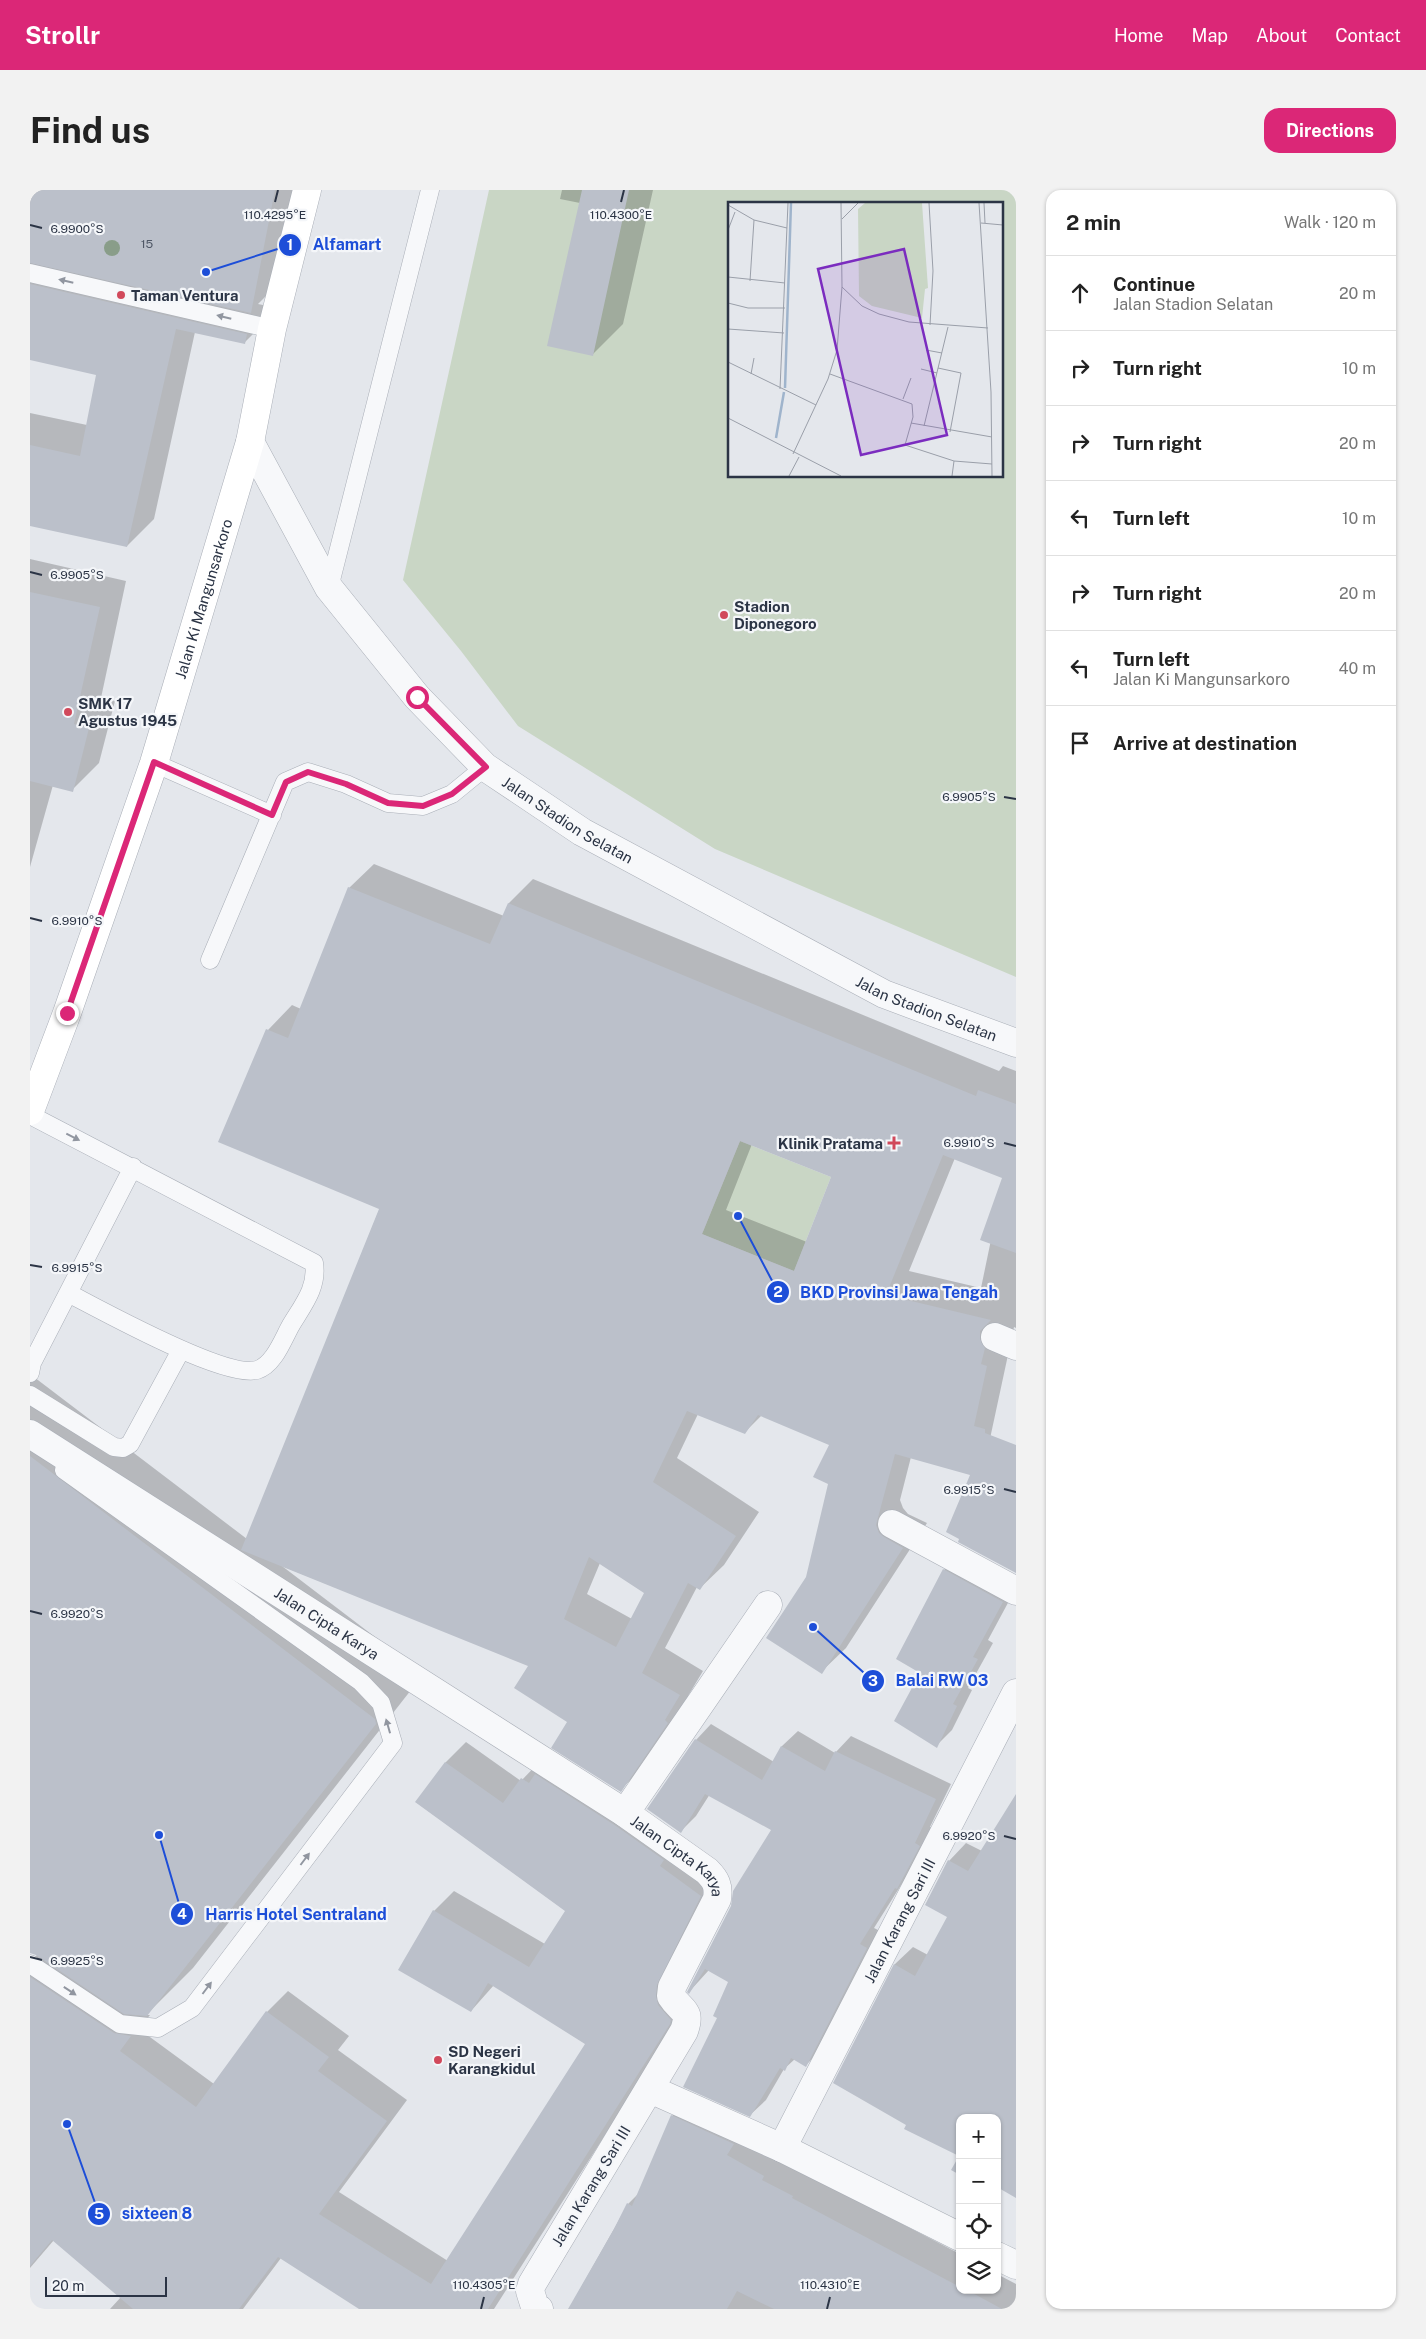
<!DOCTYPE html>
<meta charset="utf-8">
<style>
body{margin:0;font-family:"Public Sans",sans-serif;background:#f2f2f2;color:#222}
.controls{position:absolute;right:15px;bottom:15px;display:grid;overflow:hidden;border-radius:10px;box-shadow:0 1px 4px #0004}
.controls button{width:45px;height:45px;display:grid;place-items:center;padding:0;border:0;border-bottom:1px solid #e0e0e0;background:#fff;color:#222;font:25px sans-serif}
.scale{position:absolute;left:15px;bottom:12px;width:122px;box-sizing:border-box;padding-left:5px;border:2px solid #2b3445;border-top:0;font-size:14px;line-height:18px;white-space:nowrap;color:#2b3445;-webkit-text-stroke:4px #f4f6f9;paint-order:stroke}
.stop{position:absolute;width:15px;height:15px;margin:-11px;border:4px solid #db2777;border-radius:50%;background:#fff}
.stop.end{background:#db2777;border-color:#fff;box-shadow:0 1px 5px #0008}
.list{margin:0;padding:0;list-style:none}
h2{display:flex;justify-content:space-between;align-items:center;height:65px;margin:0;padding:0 20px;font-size:21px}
h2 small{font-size:16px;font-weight:400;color:#767676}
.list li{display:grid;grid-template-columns:32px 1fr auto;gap:15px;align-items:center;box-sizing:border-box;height:75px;padding:0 20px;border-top:1px solid #e0e0e0}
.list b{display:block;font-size:19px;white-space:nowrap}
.list p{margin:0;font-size:16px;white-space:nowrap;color:#767676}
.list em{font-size:16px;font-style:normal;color:#767676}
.icon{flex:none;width:28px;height:28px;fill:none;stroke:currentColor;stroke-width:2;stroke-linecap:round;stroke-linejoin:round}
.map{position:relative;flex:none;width:986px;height:2119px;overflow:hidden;border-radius:15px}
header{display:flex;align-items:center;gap:30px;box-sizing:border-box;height:70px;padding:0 25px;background:#db2777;color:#fff}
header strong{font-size:24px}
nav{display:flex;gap:28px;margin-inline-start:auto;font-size:18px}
.intro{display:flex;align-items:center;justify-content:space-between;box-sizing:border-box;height:120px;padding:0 30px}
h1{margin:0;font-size:35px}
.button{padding:12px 22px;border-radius:15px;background:#db2777;color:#fff;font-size:18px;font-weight:700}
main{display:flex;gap:30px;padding:0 30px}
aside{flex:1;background:#fff;border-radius:15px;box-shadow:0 1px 4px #0004}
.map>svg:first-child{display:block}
.green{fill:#c9d6c5;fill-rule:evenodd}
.shadow{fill:#0003;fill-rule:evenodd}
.building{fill:#bbc0ca;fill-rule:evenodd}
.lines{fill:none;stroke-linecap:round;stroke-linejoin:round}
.service-casing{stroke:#a9aeb7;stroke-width:19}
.minor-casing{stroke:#a9aeb7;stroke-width:29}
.secondary-casing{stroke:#a9aeb7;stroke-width:29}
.service{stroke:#f7f8fa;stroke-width:18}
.minor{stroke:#f7f8fa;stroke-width:28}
.secondary{stroke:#fff;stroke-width:28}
.tree{fill:#899d89}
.oneway{fill:#9196a0}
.route{stroke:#db2777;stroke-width:6}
.ticks{fill:none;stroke:#2b3445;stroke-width:2}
.poi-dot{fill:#d1495b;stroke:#f4f6f9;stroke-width:2}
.labels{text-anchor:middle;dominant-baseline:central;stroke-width:4.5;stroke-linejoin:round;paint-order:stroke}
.number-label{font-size:12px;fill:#4f5766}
.poi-label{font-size:15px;font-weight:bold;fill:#2b3445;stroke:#f4f6f9;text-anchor:start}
.street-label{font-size:15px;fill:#2b3445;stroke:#f4f6f9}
.inset-river{fill:none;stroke:#9fb4cc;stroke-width:2.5}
.inset-road{fill:none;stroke:#9a9fa9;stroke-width:1}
.view{fill:#7b2cbf;fill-opacity:0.15;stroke:#7b2cbf;stroke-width:2.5}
.inset-edge{fill:none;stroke:#2b3445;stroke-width:2.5}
.ticks-label{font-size:12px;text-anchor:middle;fill:#2b3445;stroke:#f4f6f9;stroke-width:4.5;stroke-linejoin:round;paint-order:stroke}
.leader{fill:none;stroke:#1d4ed8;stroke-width:2}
.callout-dot{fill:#1d4ed8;stroke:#f4f6f9;stroke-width:2}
.mark-label{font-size:15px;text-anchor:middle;font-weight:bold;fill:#fff}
.callout-label{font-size:16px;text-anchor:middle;font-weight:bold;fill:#1d4ed8;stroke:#f4f6f9;stroke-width:4.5;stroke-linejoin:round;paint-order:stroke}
</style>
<header>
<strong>Strollr</strong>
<nav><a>Home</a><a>Map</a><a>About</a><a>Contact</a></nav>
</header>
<div class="intro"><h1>Find us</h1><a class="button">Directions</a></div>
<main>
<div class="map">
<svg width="986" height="2119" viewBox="0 0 986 2119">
<rect width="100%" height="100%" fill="#e4e7ec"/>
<!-- green -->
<path class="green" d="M459,0H986V787L685,659L488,536L431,461L373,390ZM700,14H972V286H700Z
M710,951L801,987L764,1081L672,1044Z"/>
<!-- shadow -->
<path class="shadow" d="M0,0H266L247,95L228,114L243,117L241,126L214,153L165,142L124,329L97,356L0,334V223L57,235L67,184L0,169Z
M532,0H623L593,134L562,165L550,13L530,9Z
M0,369L96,391L71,508L85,511L69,573L42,600L23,595L0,677Z
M344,674L474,726L479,713L503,689L969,881L973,876L986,881V1138L984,1137L958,1258L881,1267L870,1310L873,1318L878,1324L897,1333L816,1458L791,1482L778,1388L800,1293V1254L732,1225L715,1242L668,1224L647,1268L729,1322L694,1375L669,1399L667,1397L635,1458L673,1481L658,1506L661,1508L615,1576L590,1600L500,1475L252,1376L391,1482L392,1486L163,1778L116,1825H120L109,1839L184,1894L237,1822L258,1801L319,1846L308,1860L377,1910L309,2002L418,2071L556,1854L464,1795L441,1821L404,1721L424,1701L515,1754L536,1721L386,1612L416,1572L436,1552L491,1591L513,1568L691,1685L648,1794L661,1809L660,1812L464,2119H331L251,2068L213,2119H80L91,2107L24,2050L0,2078V1772L7,1765L0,1757V1184L217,1349L350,1018L190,951L238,840L262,815L271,819L319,698ZM722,954L803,987L777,1052L696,1020ZM925,968L974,987L951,1098L879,1081ZM570,1373L616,1402L602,1429L557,1404Z
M930,1364L986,1398L958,1450L963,1453L938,1498L942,1500L922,1540L906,1556L892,1483L914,1380Z
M681,1534L744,1572L752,1556L768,1541L805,1563L821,1546L921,1594L900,1637L905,1640L883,1682L873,1692L844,1738L852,1742L791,1860L776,1875L765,1869L754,1879L736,1910L720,1925L688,1828L700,1791L679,1780L659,1802L743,1640L680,1604L666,1626L650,1642L666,1550Z
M986,1622V2006L969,1996L967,1998V1928H930L878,1935L805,1892L865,1774L883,1757L898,1765L919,1726V1671L936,1653L952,1661Z
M663,1905L782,1987L930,2064V2100H967V2084L986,2094V2119H558L544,2110L598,2014L609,2003L642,1926Z"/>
<!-- building -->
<path class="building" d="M0,0H245L221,123L0,73Z
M552,0H599L563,166L517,156Z
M0,94L217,144L215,154L146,139L97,357L0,336V255L50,266L66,185L0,170Z
M0,402L70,417L44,534L59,538L43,602L0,591Z
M318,697L460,754L478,713L946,906L948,900L986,914V1063L950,1050L972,988L913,965L856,1105L961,1130L950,1141V1149L955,1158L951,1174L957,1176L944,1236L955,1239V1243L986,1255V1383L928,1352L929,1349L916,1342L940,1285L865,1264L846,1335L849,1343L854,1347L873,1358L792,1484L736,1448L776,1387L798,1294L783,1287L799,1255L728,1225L715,1244L657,1221L623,1292L706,1346L670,1400L658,1393L612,1483L650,1505L635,1530L638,1533L591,1602L521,1558L537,1532L484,1498L498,1476L211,1360L349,1019L188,952L236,839L258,848ZM710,951L801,987L764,1081L672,1044ZM559,1367L614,1403L586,1457L534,1429Z
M0,1266L345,1529L346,1534L117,1826L94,1824L6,1765L0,1763Z
M913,1379L973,1412L943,1467L948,1469L923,1514L927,1516L907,1558L864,1531L890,1483L866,1469Z
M665,1549L732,1590L751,1556L795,1581L805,1561L906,1609L885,1653L890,1656L867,1699L865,1698L830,1754L837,1758L776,1877L761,1868L755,1881L750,1878L720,1927L653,1897L687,1828L683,1826L698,1792L675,1779L659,1804L657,1802L701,1716L703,1701L741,1640L675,1604L651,1643L617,1619Z
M415,1572L473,1613L491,1588L499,1593L505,1584L586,1636L634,1670L630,1676L671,1706L627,1795L626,1805L628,1815L641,1830L640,1834L458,2119H329L248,2067L209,2119H103L22,2050L0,2076V1787L84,1843L101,1846L90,1861L166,1917L236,1821L299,1867L288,1881L357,1931L289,2024L401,2094L555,1854L458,1793L441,1822L368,1780L403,1720L499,1777L535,1721L385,1612Z
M986,1604V2008L967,1997V1928H930V1985L921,1980L929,1966L874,1939L876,1935L803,1893L864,1774L885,1786L917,1727L895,1715L918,1670L938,1681Z
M641,1925L704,1954L697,1965L734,1986L732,1990L763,2006L762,2008L930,2097V2100H937L972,2119H744L707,2101L697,2119H538L584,2039L597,2013L602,2016Z"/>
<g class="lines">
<!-- service casing -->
<g class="service-casing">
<path id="service" d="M0,83L242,139
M299,398L400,0
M124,573L242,625
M180,770L255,592L278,582L316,594L358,613L393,616L422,604L455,577
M0,925L284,1073C288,1097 273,1115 261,1135C253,1149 244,1175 227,1180C195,1189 71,1120 38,1103
M0,1183L2,1173L103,977
M0,1205L84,1257L93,1258L100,1254L151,1160
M0,1774L90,1834L128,1838L162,1818L363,1553L351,1513L331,1492L34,1280"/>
</g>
<!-- minor casing -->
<g class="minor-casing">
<g id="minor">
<path id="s1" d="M220,252L299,398L387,507L455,577L552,642L854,804L986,853"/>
<path d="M965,1147L986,1156"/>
<path id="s2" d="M0,1244L595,1623L677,1681C686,1690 689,1696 687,1709L642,1797L641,1806C651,1822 662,1819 654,1841L502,2094L500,2101L505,2117L509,2119"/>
<path d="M862,1334L986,1401"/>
<path d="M595,1623L738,1415"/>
<path d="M620,1899L752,1958L930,2047"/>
<path id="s3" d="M752,1958L986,1503"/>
<path d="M967,2066L986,2075"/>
</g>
</g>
<!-- secondary casing -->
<g class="secondary-casing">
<g id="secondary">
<path id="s4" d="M0,921L37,823L124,573L220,252L242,139L277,0"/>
</g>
</g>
<!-- service -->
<use href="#service" class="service"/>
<!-- minor -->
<use href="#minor" class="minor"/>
<!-- secondary -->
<use href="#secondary" class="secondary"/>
</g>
<!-- trees -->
<circle class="tree" cx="82" cy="58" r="8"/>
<!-- one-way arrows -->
<defs><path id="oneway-solid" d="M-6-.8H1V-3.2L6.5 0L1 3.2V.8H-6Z" transform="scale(1.25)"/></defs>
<g class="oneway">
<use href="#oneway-solid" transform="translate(36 91) rotate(-167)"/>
<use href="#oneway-solid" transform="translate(194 127) rotate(-166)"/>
<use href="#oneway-solid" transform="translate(43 947) rotate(27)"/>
<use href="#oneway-solid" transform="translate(358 1536) rotate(-106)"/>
<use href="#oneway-solid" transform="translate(275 1669) rotate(-53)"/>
<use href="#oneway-solid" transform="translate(177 1798) rotate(-53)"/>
<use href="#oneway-solid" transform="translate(40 1801) rotate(34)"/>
</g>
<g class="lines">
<!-- route -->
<path class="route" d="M37,823L124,572L242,625L256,592L278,582L316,594L358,613L393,616L422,604L456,577L387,507"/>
</g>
<!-- ticks -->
<path class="ticks" d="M245,12L248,0M591,12L594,0M0,35L12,38M0,382L12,385M974,607L986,609M0,728L12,731M974,953L986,956M0,1075L12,1077M974,1299L986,1302M0,1421L12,1424M974,1646L986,1649M0,1767L12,1770M451,2119L454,2107M797,2119L800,2107"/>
<!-- markers -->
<g class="poi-dot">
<circle cx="91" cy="105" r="5"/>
<circle cx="694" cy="425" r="5"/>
<circle cx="38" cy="522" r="5"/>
<path d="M861.5 945.5h5v5h5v5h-5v5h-5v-5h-5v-5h5z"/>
<circle cx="408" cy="1870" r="5"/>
</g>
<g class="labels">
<!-- number labels -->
<g class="number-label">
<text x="117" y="54">15</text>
</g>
<!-- poi labels -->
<g class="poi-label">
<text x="101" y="105">Taman Ventura</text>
<text x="704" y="416">Stadion<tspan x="704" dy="17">Diponegoro</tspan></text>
<text x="48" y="513">SMK 17<tspan x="48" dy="17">Agustus 1945</tspan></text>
<text x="853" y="953" text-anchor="end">Klinik Pratama</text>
<text x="418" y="1861">SD Negeri<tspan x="418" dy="17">Karangkidul</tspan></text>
</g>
<!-- street labels -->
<g class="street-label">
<text stroke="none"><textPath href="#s4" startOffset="541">Jalan Ki Mangunsarkoro</textPath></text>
<text stroke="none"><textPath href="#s1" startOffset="502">Jalan Stadion Selatan</textPath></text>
<text stroke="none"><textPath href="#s1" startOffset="908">Jalan Stadion Selatan</textPath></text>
<text stroke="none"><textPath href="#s2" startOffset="352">Jalan Cipta Karya</textPath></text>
<text stroke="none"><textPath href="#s2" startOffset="775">Jalan Cipta Karya</textPath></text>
<text stroke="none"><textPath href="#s3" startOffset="256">Jalan Karang Sari III</textPath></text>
<text transform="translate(561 1996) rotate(-59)">Jalan Karang Sari III</text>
</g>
</g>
<!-- overview -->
<g transform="translate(698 12)">
<rect width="275" height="275" fill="#e4e7ec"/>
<path d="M137,1H194L200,86L197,87L194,116L144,104L131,94L130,7Z" fill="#c9d6c5"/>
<path class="inset-river" d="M57,186L63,1M48,236L56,190"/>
<path class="inset-road" d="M201,1L205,69L202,123M251,1L263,190L264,274M256,1L257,21M0,3L26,18L59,26M114,17L130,1M253,21L275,23M0,28L7,10M0,75L57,81M22,79L26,18M114,85L134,104L151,112L181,120L260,126M0,101L20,106H57M0,127L56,131M198,148L214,151M0,160L88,203M210,166L233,171L222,230M193,167L209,171M23,172L26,156M102,172L184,202L185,215L177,243L226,259L264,262M52,187L60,1M175,197L183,176M0,216L113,274M183,221L264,235M196,224L220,125M65,252L100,177L109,148L114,85L113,1M61,274L71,255M224,274L226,259"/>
<path class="view" d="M176,47L219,233L133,253L90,67Z"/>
<rect width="275" height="275" class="inset-edge"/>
</g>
<g class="ticks-label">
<text x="245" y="29">110.4295°E</text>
<text x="591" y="29">110.4300°E</text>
<text x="47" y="43">6.9900°S</text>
<text x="47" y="389">6.9905°S</text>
<text x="939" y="611">6.9905°S</text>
<text x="47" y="735">6.9910°S</text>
<text x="939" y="957">6.9910°S</text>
<text x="47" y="1082">6.9915°S</text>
<text x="939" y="1304">6.9915°S</text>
<text x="47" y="1428">6.9920°S</text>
<text x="939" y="1650">6.9920°S</text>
<text x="47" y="1775">6.9925°S</text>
<text x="454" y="2099">110.4305°E</text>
<text x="800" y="2099">110.4310°E</text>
</g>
<!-- callouts -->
<path class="leader" d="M176 82L260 55M708 1026L748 1102M783 1437L843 1491M129 1645L152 1724M37 1934L69 2024"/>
<g class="callout-dot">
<circle cx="176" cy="82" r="5"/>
<circle cx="708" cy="1026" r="5"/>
<circle cx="783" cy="1437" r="5"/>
<circle cx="129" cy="1645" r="5"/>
<circle cx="37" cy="1934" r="5"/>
<circle cx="260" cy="55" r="12"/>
<circle cx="748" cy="1102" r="12"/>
<circle cx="843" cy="1491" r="12"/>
<circle cx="152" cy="1724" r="12"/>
<circle cx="69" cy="2024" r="12"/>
</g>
<g class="mark-label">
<text x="260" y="60">1</text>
<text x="748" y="1107">2</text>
<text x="843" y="1496">3</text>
<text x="152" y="1729">4</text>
<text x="69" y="2029">5</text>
</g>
<g class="callout-label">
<text x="317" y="60">Alfamart</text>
<text x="869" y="1108">BKD Provinsi Jawa Tengah</text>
<text x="912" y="1496">Balai RW 03</text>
<text x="266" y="1730">Harris Hotel Sentraland</text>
<text x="127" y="2029">sixteen 8</text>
</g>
</svg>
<div class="controls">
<button>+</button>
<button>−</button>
<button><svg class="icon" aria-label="locate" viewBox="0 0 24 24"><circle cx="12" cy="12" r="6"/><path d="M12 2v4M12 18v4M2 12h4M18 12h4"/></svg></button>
<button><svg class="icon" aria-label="layers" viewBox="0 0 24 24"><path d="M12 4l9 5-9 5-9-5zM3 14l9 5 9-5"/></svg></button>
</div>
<div class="scale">20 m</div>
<div class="stop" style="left:387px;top:507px"></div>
<div class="stop end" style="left:37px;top:823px"></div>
</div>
<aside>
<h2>2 min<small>Walk · 120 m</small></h2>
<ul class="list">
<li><svg class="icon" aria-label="ahead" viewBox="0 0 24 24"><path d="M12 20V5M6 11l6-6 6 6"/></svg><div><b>Continue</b><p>Jalan Stadion Selatan</p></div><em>20 m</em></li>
<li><svg class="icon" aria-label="right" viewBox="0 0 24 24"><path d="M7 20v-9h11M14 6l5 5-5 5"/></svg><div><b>Turn right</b></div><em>10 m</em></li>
<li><svg class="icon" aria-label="right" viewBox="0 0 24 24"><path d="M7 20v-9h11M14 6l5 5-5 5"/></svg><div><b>Turn right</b></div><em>20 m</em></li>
<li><svg class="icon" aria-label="left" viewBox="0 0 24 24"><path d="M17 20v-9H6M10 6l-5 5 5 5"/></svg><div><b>Turn left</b></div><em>10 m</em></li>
<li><svg class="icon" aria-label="right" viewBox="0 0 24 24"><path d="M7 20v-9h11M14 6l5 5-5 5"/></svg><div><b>Turn right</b></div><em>20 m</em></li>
<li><svg class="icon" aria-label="left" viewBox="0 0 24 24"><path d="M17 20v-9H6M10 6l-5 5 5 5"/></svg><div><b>Turn left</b><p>Jalan Ki Mangunsarkoro</p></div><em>40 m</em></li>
<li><svg class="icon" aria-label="arrive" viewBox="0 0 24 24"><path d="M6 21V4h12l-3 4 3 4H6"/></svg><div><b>Arrive at destination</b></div></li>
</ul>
</aside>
</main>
